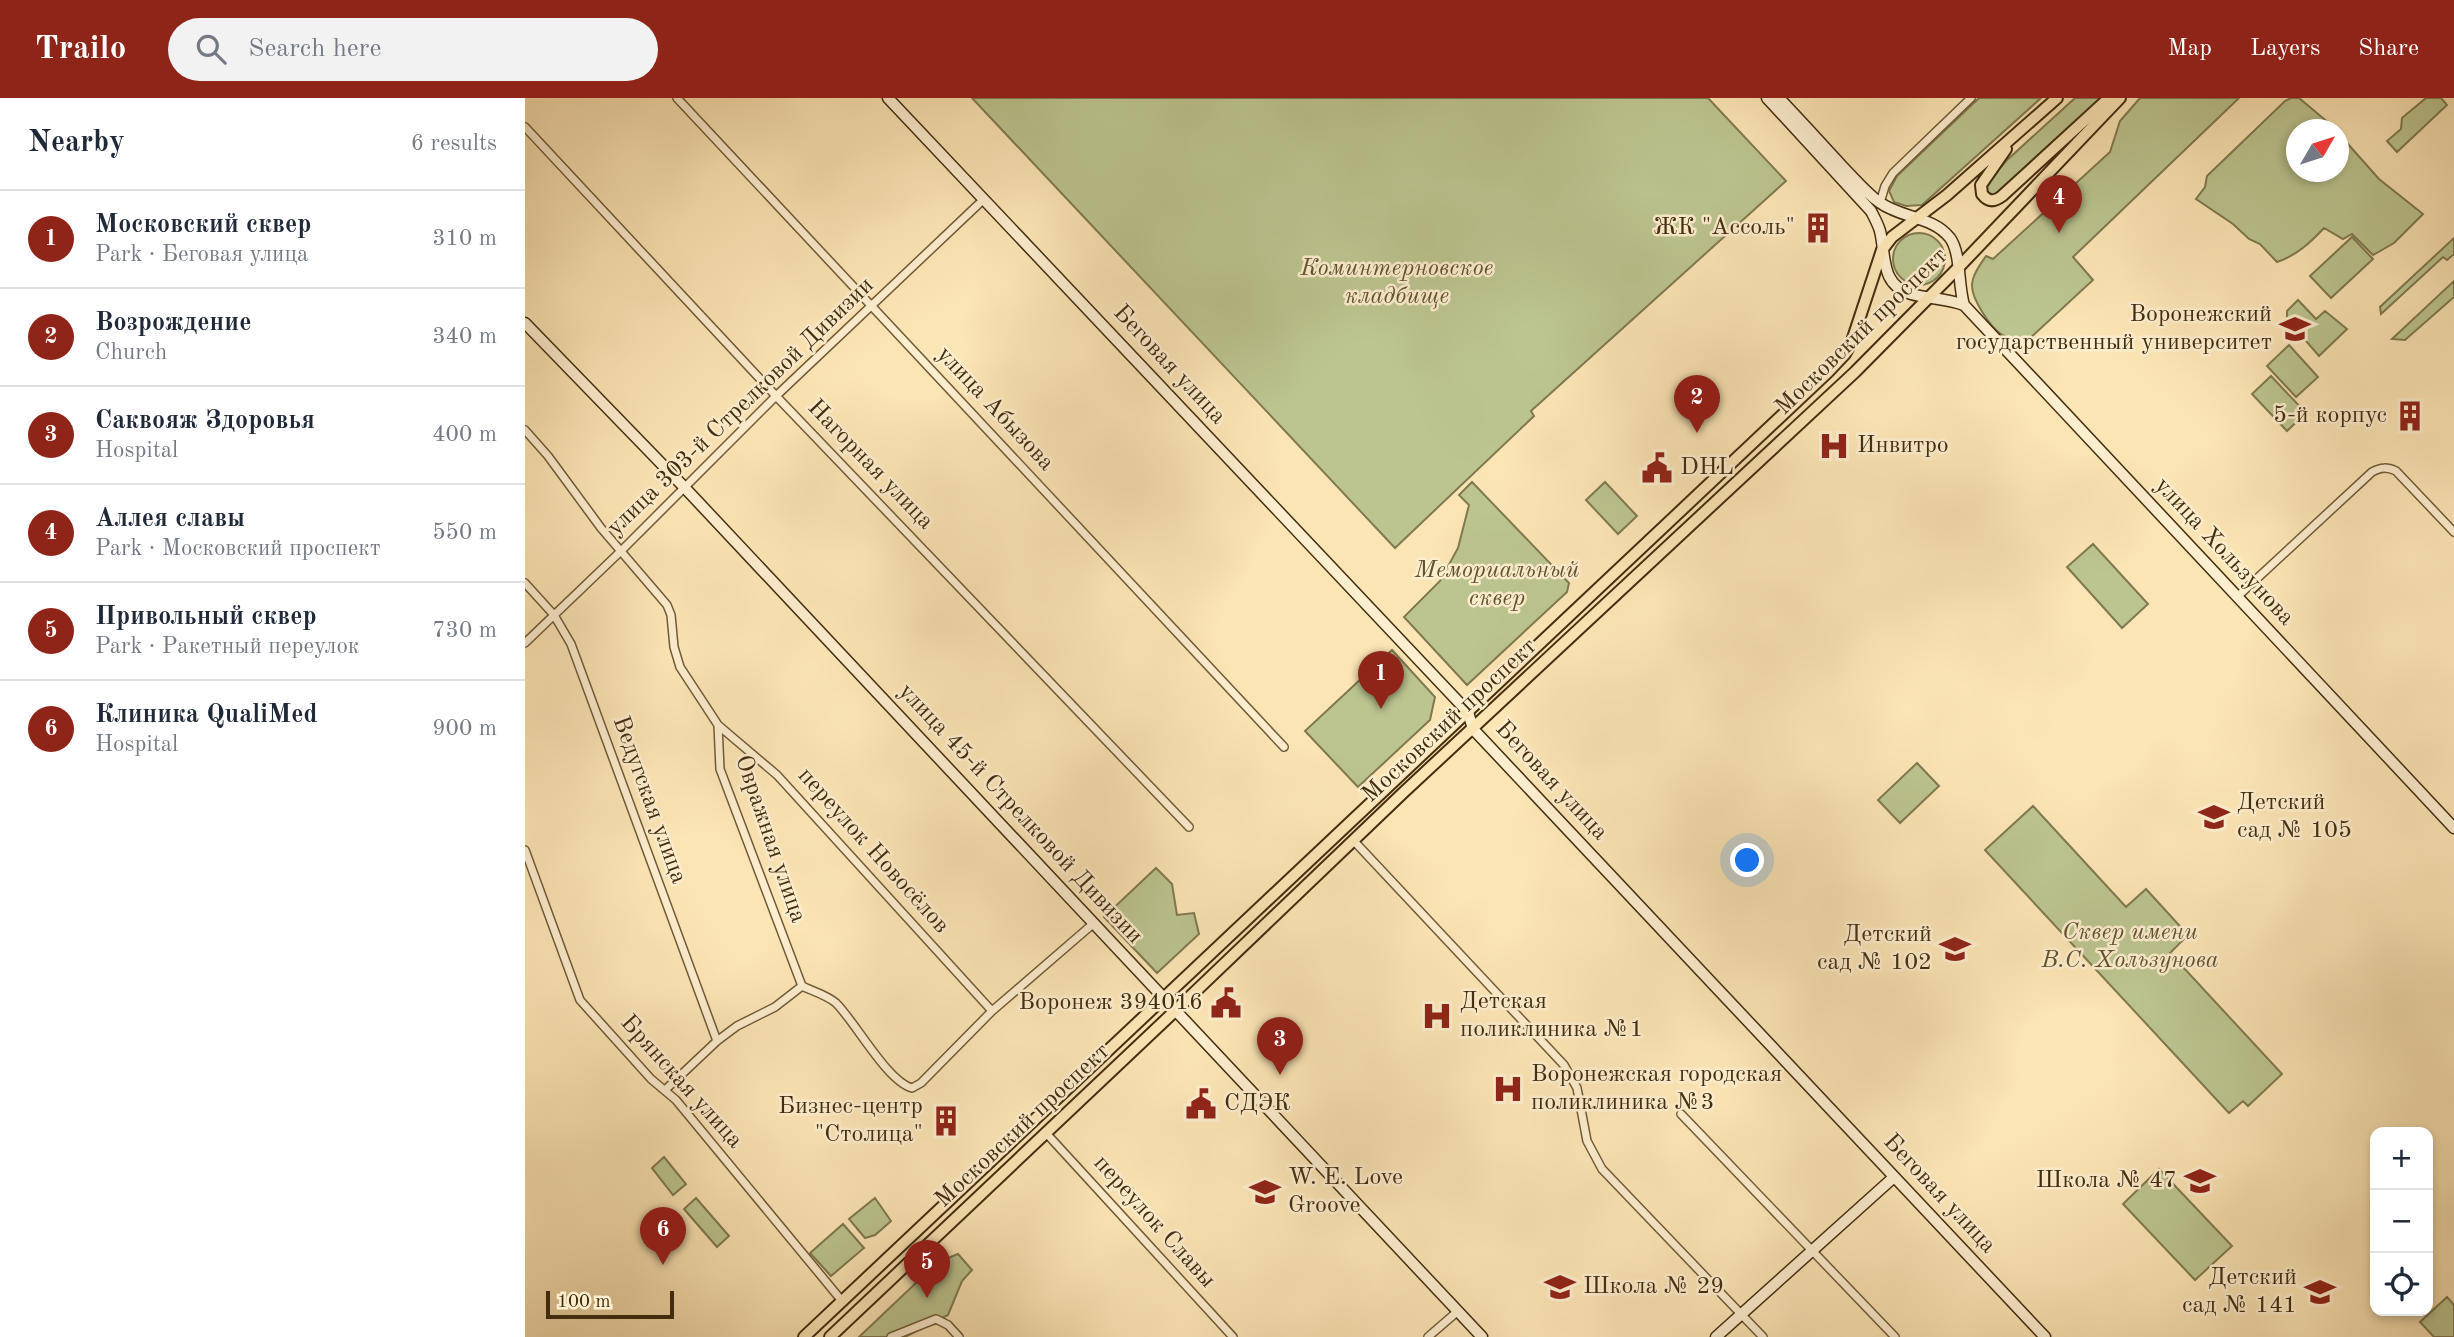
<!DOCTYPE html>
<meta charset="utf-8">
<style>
body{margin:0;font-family:"Old Standard TT",serif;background:#f2f2f3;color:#1f2937}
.controls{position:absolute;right:21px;bottom:21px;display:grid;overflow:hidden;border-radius:14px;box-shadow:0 4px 10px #0003}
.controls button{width:63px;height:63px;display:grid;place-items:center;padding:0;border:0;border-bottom:2px solid #e0e1e3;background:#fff;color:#1f2937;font:35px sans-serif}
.compass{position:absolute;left:1761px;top:21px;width:63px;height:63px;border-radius:50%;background:#fff;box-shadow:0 4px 10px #0003;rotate:51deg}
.scale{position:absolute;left:21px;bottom:18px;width:128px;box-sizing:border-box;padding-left:7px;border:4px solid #432d0f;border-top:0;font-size:19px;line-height:24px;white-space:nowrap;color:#432d0f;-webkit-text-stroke:5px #fdeecf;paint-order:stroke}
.you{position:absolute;left:1223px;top:763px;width:24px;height:24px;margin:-18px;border:5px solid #fff;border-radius:50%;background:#1a73e8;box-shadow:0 0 0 10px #1a73e833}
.badge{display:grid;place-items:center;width:46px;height:46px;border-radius:50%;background:#8f2418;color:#fff;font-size:23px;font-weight:700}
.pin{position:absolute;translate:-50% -58px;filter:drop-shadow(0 2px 4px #0008)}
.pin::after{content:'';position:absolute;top:37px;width:24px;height:21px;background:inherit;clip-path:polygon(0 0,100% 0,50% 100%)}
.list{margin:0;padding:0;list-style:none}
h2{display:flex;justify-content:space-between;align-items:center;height:91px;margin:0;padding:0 28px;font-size:30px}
h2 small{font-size:23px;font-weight:400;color:#747a83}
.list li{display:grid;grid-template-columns:46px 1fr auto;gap:21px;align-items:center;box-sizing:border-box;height:98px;padding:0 28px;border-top:2px solid #e0e1e3}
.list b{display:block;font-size:26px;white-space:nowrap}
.list p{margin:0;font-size:23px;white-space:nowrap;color:#747a83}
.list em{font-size:23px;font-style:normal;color:#747a83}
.icon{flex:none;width:38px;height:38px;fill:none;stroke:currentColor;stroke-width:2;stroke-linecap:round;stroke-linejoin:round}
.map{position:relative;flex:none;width:1929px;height:1239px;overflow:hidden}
header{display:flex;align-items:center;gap:42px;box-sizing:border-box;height:98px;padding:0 35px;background:#8f2418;color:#fff}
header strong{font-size:33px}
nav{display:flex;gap:38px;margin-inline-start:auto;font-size:24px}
.search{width:490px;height:63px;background:#f2f2f3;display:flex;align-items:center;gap:18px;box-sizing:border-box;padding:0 24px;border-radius:38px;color:#747a83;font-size:26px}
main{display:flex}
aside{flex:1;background:#fff}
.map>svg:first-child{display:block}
.green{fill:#bcc590;stroke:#807950;stroke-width:2}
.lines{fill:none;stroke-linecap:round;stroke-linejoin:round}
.street-casing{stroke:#715b38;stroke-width:10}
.secondary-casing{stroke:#432d0f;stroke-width:13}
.primary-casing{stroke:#432d0f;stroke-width:14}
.street{stroke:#fdeecf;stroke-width:7}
.secondary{stroke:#fdeecf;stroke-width:10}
.primary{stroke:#fce5b5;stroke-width:10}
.labels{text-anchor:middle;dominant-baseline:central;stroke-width:5;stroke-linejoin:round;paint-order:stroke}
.poi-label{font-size:24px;fill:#432d0f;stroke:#fdeecf;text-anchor:end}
.park-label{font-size:24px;font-style:italic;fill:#61532f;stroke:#fdeecf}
.street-label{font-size:24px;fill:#432d0f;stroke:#fdeecf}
</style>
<header>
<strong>Trailo</strong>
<div class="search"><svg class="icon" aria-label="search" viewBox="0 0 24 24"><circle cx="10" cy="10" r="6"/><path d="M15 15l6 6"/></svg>Search here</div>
<nav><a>Map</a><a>Layers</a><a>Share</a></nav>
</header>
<main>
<aside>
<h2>Nearby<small>6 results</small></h2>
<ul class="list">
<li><span class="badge">1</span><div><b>Московский сквер</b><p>Park · Беговая улица</p></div><em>310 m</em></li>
<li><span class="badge">2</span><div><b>Возрождение</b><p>Church</p></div><em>340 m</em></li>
<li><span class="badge">3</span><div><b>Саквояж Здоровья</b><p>Hospital</p></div><em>400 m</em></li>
<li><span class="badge">4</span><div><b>Аллея славы</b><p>Park · Московский проспект</p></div><em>550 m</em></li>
<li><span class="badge">5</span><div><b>Привольный сквер</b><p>Park · Ракетный переулок</p></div><em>730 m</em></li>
<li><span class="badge">6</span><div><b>Клиника QualiMed</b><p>Hospital</p></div><em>900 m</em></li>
</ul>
</aside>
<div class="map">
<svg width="1929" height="1239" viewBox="0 0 1929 1239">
<rect width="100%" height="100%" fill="#fce5b5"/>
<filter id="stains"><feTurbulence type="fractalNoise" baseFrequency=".00286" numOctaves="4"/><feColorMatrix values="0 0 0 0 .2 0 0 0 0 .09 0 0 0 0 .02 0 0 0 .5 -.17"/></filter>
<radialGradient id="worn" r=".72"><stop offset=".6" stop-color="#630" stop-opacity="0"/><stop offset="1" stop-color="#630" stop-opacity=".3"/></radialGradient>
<!-- green -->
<path class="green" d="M447,0H1183L1261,83L1006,313L1009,318L870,450Z
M1454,0H1516L1397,107L1381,108L1369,104L1364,93L1372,78Z
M1550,0H1578L1470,100L1460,95L1461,86L1481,63Z
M1615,0H1714L1548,159L1568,182L1503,242C1494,242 1483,241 1476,236C1465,229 1447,201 1447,188C1447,177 1455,167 1461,158L1468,161L1585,54L1595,23Z
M1766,0H1774L1811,31L1772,32V74H1814V36L1854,81L1898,116L1869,145L1848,157L1827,136L1818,141L1799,130C1785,145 1772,157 1752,164L1735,146L1724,141L1708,126L1671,101L1680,89L1682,78L1760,3Z
M1901,0H1916L1922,7L1872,54L1862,43L1876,31L1877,20Z
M1368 161a26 26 0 1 1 52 0a26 26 0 1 1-52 0Z
M1827,139L1848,161L1806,200L1785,178Z
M1929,140V156L1922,162L1918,159L1856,216L1855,209Z
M1929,183V199L1880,242L1867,241Z
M1773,202L1791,221L1800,213L1822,231L1794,258L1762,221V213Z
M1764,247L1793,279L1771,299L1742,268Z
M1746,278L1781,315L1762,333L1727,296Z
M947,384L1044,485L1042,494L942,587L879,519L915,483L933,450L944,407L934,397Z
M1080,384L1112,418L1093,436L1061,402Z
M1568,446L1623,506L1597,530L1542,469Z
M867,552L910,599L905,622L833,689L780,633Z
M1392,665L1414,688L1375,725L1353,702Z
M1508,708L1601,809L1621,791L1663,837L1645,855L1757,976L1723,1008L1718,1003L1704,1015L1460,752Z
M631,770L647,786L652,817L669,815L674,836L632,875L579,819Z
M139,1059L161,1086L148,1097L127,1070Z
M1634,1071L1707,1148L1670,1182L1598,1106Z
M171,1100L204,1138L192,1149L159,1111Z
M350,1100L366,1123L350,1137L340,1140L324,1121Z
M318,1126L339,1150L306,1178L285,1155Z
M433,1156L447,1172L437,1183L423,1217L380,1239H334L413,1164Z
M1922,1199L1929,1207V1239H1909L1895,1224Z"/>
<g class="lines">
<!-- street casing -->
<g class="street-casing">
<path id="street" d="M152,0L759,649
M0,29L251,298L664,729
M1355,105L1360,88L1368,75L1446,0
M0,332L23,358L76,430L142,507L146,517L149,549L155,569L193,627L195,671L277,888
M0,485L29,517L46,546L192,943
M1712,499L1847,374C1856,369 1862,369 1871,373L1929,434
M0,545L96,453L251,298L459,101
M193,627L252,677L467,913
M828,742L1039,967L1052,990L1062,1043L1077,1071L1238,1239
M0,752L55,902L126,981L151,1002L317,1203
M140,992L192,943L212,928L250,909L277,888C287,893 302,897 311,905C331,925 362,983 387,990L396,985L467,913L569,825
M1156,1016L1370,1239
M521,1035L708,1239
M366,1239L411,1221L423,1227L434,1239
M903,1239L933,1213"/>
</g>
<!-- secondary casing -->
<g class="secondary-casing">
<path id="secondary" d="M363,0L943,614L948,631L1520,1239
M1242,0L1346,113C1349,119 1353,126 1355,133C1361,157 1355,187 1386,196C1404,201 1421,200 1439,207L1929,730
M1254,0C1275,22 1295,44 1316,67C1328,79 1340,94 1354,104C1375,120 1408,118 1425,140C1436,155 1433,187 1439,207
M0,225L160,390L957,1239
M1191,1239L1369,1079"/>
</g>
<!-- primary casing -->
<g class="primary-casing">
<path id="primary" d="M1481,51L1456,87L1457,96C1463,104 1469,104 1477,98L1584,0
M279,1239L1303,274L1320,256L1327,243L1357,152L1367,139L1422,97L1532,0
M305,1239L651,912L880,693L1330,274L1433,170L1595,0"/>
</g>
<!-- street -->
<use href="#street" class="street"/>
<!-- secondary -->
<use href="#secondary" class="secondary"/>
<!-- primary -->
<use href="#primary" class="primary"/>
</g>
<!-- icons -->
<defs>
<g id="building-bare" transform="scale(2.415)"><path d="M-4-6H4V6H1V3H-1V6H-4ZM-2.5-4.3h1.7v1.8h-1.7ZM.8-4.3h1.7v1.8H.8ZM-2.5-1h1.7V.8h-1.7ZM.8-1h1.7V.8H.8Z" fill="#8f2418" stroke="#fdeecf" stroke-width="2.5" paint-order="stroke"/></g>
<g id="university-bare" transform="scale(2.415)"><path d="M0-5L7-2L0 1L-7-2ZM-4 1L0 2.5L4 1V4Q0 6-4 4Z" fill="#8f2418" stroke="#fdeecf" stroke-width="2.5" paint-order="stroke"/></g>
<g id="hospital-bare" transform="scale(2.415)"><path d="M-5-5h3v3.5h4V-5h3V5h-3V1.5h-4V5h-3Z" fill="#8f2418" stroke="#fdeecf" stroke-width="2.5" paint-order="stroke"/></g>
<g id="civic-bare" transform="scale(2.415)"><path d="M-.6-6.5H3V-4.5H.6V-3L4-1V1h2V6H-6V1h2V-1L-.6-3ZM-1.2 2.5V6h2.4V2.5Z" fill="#8f2418" stroke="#fdeecf" stroke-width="2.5" paint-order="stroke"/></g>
<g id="school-bare" transform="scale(2.415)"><path d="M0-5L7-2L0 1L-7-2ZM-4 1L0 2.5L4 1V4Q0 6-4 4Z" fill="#8f2418" stroke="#fdeecf" stroke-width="2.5" paint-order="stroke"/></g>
</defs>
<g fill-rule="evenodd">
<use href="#building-bare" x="1293" y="130"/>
<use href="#university-bare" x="1770" y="231"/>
<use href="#building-bare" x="1885" y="318"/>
<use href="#hospital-bare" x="1309" y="348"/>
<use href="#civic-bare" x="1132" y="370"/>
<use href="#school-bare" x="1689" y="719"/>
<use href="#school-bare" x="1430" y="851"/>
<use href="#civic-bare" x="701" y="905"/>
<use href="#hospital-bare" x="912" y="918"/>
<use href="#hospital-bare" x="983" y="991"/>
<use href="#civic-bare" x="676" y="1006"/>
<use href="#building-bare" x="421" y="1023"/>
<use href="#school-bare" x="1675" y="1083"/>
<use href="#school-bare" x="740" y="1094"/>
<use href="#school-bare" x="1035" y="1189"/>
<use href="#school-bare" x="1795" y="1194"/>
</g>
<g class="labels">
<!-- poi labels -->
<g class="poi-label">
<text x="1270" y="130">ЖК "Ассоль"</text>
<text x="1747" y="217">Воронежский<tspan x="1747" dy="28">государственный университет</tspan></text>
<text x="1862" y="318">5-й корпус</text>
<text x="1332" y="348" text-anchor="start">Инвитро</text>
<text x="1155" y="370" text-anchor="start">DHL</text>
<text x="1712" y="705" text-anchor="start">Детский<tspan x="1712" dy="28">сад № 105</tspan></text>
<text x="1407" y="837">Детский<tspan x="1407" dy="28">сад № 102</tspan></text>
<text x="935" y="904" text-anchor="start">Детская<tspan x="935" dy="28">поликлиника №1</tspan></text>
<text x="678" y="905">Воронеж 394016</text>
<text x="1006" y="977" text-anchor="start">Воронежская городская<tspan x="1006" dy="28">поликлиника №3</tspan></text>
<text x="699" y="1006" text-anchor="start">СДЭК</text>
<text x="398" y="1009">Бизнес-центр<tspan x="398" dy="28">"Столица"</tspan></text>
<text x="763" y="1080" text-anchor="start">W. E. Love<tspan x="763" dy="28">Groove</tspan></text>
<text x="1652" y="1083">Школа № 47</text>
<text x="1772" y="1180">Детский<tspan x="1772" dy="28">сад № 141</tspan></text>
<text x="1058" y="1189" text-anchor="start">Школа № 29</text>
</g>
<!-- park labels -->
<g class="park-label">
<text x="872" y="171">Коминтерновское<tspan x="872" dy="28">кладбище</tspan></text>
<text x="972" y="473">Мемориальный<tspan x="972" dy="28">сквер</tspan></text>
<text x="1605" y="835">Сквер имени<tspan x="1605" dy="28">В.С. Хользунова</tspan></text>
</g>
<!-- street labels -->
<g class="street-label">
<text transform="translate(1337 234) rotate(-44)">Московский проспект</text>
<text transform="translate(644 267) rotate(47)">Беговая улица</text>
<text transform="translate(216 309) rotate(-44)">улица 303-й Стрелковой Дивизии</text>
<text transform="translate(470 311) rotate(47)">улица Абызова</text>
<text transform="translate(345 367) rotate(46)">Нагорная улица</text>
<text transform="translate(1699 454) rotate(47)">улица Хользунова</text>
<text transform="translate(925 623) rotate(-43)">Московский проспект</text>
<text transform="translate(1026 683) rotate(47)">Беговая улица</text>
<text transform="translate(124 702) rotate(70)">Ведугская улица</text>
<text transform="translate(495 716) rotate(47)">улица 45-й Стрелковой Дивизии</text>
<text transform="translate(245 741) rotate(71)">Овражная улица</text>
<text transform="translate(348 753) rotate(48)">переулок Новосёлов</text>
<text transform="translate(156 984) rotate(48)">Брянская улица</text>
<text transform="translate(498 1028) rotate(-43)">Московский проспект</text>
<text transform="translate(1414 1096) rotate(47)">Беговая улица</text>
<text transform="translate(629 1124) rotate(48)">переулок Славы</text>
</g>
</g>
<rect width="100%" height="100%" filter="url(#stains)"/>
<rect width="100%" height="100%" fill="url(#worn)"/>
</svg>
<div class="controls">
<button>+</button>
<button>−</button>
<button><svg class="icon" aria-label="locate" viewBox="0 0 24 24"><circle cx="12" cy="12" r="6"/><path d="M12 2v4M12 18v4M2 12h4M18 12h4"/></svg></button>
</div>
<svg class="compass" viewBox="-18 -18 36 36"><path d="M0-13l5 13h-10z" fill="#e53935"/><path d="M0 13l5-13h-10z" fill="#747a83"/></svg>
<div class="scale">100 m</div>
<div class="you"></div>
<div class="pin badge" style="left:856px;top:611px">1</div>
<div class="pin badge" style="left:1172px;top:335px">2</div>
<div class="pin badge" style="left:755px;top:977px">3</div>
<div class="pin badge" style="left:1534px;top:135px">4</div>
<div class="pin badge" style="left:402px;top:1200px">5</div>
<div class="pin badge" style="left:138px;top:1167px">6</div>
</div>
</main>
